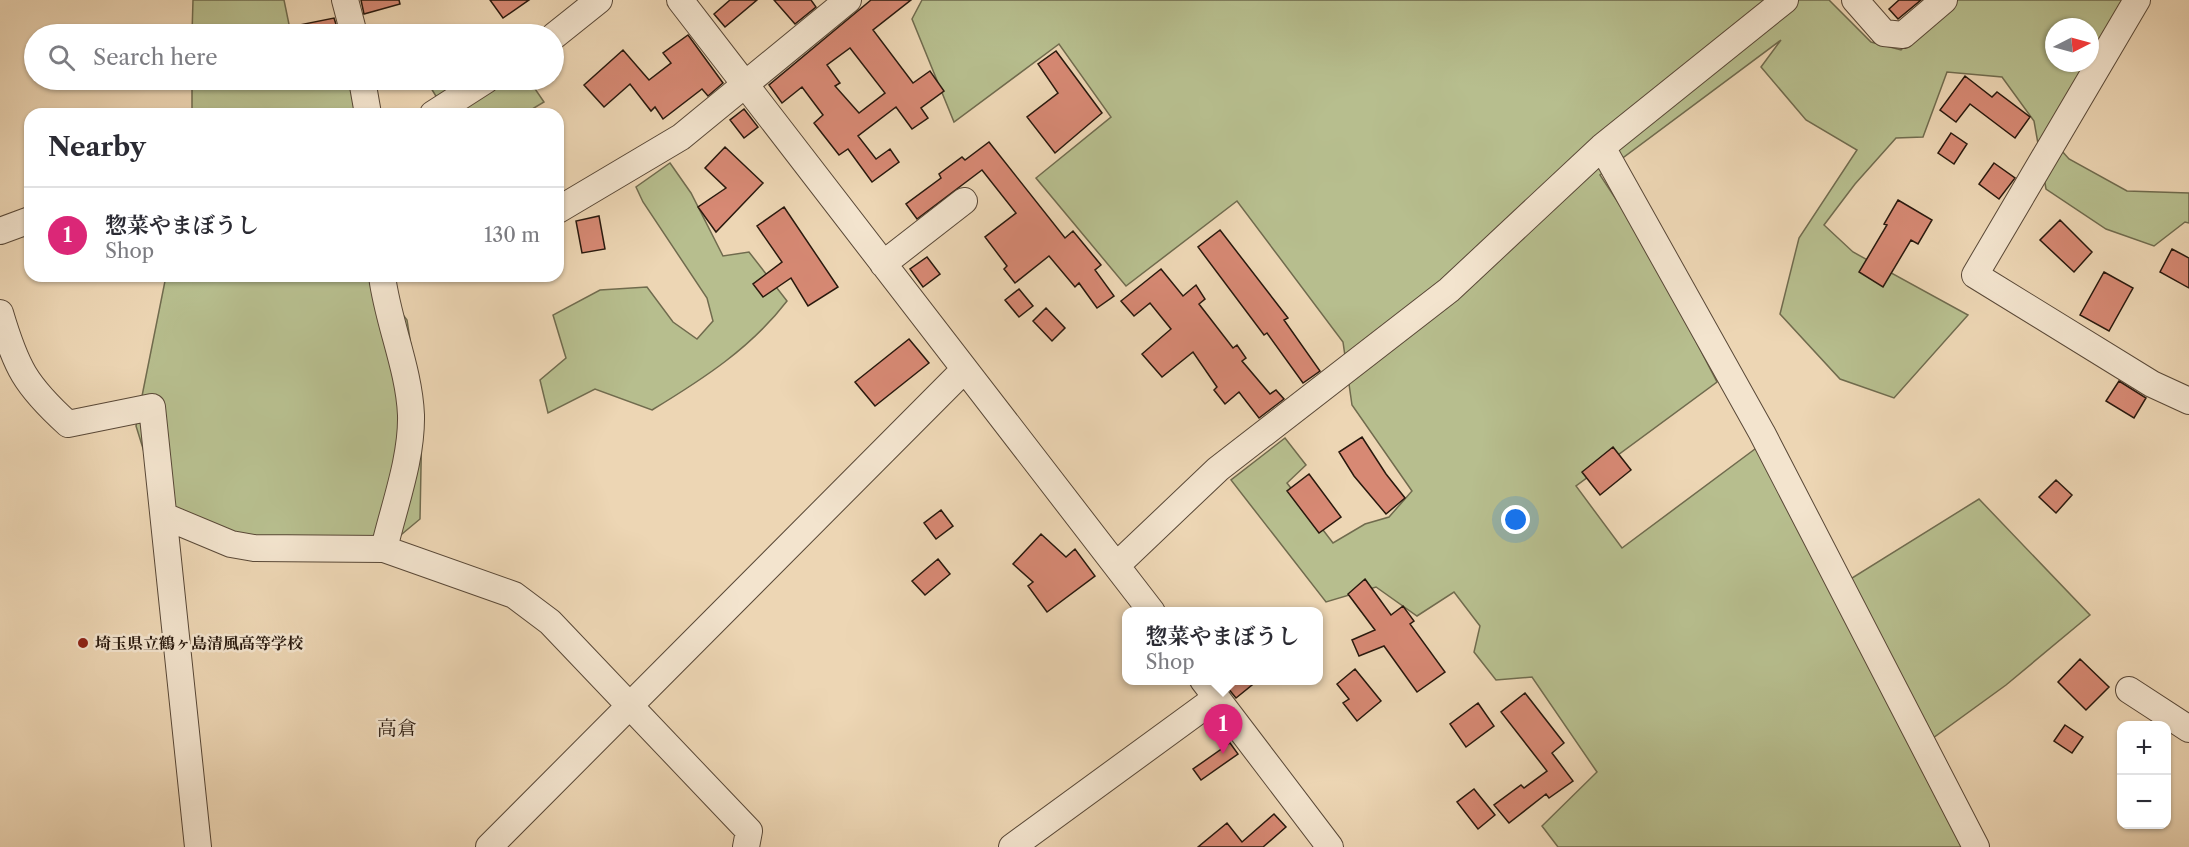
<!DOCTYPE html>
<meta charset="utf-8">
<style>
body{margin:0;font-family:"Libre Caslon Text","Noto Serif JP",serif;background:#f7f7f7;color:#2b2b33}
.controls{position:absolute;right:18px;bottom:18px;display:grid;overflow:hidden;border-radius:12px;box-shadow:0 2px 4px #0004}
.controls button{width:54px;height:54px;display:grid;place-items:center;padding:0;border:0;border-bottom:2px solid #e1e1e2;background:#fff;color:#2b2b33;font:30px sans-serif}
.compass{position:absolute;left:2045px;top:18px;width:54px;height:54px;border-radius:50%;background:#fff;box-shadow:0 2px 4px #0004;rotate:84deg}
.you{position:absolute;left:1516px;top:520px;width:21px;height:21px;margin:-15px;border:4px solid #fff;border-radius:50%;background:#1a73e8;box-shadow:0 0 0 9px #1a73e833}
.badge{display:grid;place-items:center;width:39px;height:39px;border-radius:50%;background:#db2777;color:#fff;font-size:20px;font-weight:700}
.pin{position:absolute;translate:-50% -50px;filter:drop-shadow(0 2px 3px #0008)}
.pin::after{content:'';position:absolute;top:32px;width:21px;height:18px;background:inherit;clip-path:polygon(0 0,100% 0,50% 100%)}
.popup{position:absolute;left:1122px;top:607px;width:201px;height:78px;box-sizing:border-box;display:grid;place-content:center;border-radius:12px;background:#fff;filter:drop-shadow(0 2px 4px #0005);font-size:20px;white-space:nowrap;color:#7c7c81}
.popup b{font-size:22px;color:#2b2b33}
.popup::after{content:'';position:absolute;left:50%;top:100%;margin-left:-12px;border:12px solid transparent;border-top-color:#fff}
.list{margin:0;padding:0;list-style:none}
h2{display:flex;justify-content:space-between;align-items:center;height:78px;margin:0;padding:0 24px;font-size:26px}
h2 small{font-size:20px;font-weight:400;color:#7c7c81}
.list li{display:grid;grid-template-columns:39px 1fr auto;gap:18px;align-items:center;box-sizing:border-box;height:96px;padding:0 24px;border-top:2px solid #e1e1e2}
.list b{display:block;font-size:22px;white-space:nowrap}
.list p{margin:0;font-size:20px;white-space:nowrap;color:#7c7c81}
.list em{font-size:20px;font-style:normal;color:#7c7c81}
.icon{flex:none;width:33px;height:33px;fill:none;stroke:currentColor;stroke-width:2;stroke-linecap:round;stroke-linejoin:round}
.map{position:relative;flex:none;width:2189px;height:847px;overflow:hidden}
.search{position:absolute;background:#fff;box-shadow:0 2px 4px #0004;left:24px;top:24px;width:540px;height:66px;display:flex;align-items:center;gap:15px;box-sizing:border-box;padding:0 21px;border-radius:33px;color:#7c7c81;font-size:22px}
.panel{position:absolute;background:#fff;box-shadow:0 2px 4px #0004;left:24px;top:108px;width:540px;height:174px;border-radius:18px}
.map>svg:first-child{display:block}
.green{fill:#b7be8e;stroke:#706b4e;stroke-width:1.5}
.building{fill:#d78974;stroke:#28180d;stroke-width:1.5;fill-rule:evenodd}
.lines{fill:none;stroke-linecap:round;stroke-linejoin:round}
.minor-casing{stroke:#594837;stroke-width:28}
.minor{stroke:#f3e4ce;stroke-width:26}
.poi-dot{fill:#8f2418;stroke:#f3e4ce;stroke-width:2}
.labels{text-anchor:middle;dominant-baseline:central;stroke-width:5;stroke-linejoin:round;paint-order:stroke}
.poi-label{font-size:16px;font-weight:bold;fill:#28180d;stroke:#f3e4ce;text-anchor:start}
.quarter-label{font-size:20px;fill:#28180d;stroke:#f3e4ce}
</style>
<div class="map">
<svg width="2189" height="847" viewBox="0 0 2189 847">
<rect width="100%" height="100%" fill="#edd6b4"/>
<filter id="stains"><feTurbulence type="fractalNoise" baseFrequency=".00333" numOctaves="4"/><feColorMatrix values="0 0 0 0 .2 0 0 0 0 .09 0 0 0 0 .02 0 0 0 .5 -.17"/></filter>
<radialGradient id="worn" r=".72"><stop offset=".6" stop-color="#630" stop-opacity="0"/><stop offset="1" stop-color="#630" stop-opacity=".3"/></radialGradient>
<!-- green -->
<path class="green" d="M193,0H284L291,34H192Z
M922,0H1829L1871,42L1901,50L1952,0H2124L2090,56V27H2054V63H2086L2045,132L2069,159L2127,191L2189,193V223L2185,222L2154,246L2106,229L2046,189L2034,121L2002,77L1947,72L1923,137L1896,138L1855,184L1824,225L1853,252L1968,315L1894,398L1840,379L1780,314L1799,238L1857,150L1806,120L1761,67L1781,40L1600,175L1646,245L1717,382L1576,486L1622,548L1759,446L1849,580L1979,499L2090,615L2006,685L1918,749L1969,847H1558L1542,826L1597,772L1532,677L1496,680L1474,652L1480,626L1454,592L1417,616L1376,587L1326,602L1231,480L1285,438L1306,465L1287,483L1333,543L1365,524L1389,517L1412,491L1352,405L1343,342L1237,201L1126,286L1036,178L1111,117L1059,44L954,122L912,19Z
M192,80H301L303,87L329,80H362L368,114H192Z
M426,80H529L544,102L524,114H447Z
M670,163L691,193L723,256L749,252L787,301C751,348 703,379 652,410L595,389L548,413L540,380L566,358L553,315L600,290L647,287L673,322L697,339L713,321L707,298L643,202L636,187Z
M166,276H374L407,320L422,417L420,519L384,549L254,548L164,516L136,426Z"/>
<!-- building -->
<path class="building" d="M361,0H399L400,4L364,14Z
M490,0H529L503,18Z
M730,0H757L725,27L714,14Z
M774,0H811L816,7L795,24Z
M871,0H911L873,30L913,83L930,71L944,91L921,108L928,118L912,129L896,107L858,136L876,159L890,149L899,162L872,182L848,149L839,155L814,123L823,115L802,87L782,103L769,85ZM850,48L885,93L859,113L835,86L840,83L827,65Z
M1899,0H1921L1898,19L1889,9Z
M334,18L339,34H289V27Z
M688,35L723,83L708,96L702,89L663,119L655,107L651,111L630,84L604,107L584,85L623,50L649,80L671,63L663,53Z
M1056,51L1102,113L1055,153L1027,117L1058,93L1038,64Z
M1965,76L1992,97L1997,92L2030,117L2015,138L1970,104L1956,122L1940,110Z
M744,109L758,127L744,138L730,120Z
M1951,133L1967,144L1954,164L1938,153Z
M989,142L1065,238L1073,231L1101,265L1095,270L1114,296L1097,308L1079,283L1075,287L1049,256L1015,283L1004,269L1007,266L985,237L1016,213L982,170L917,219L906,204L941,178L939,174L962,157L965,160Z
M725,147L763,183L716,232L698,207L726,188L705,168Z
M1994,163L2015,178L1999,199L1979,184Z
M1898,200L1932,220L1918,244L1911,240L1883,287L1859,272L1887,225L1884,224Z
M784,207L838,287L808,306L791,278L763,297L753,284L782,262L757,226Z
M599,216L605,249L582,253L576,221Z
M2060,220L2092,252L2074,272L2040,240Z
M1220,230L1288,318L1284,320L1320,371L1303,383L1267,333L1264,335L1198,247Z
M2172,249L2189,258V288L2160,272Z
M927,257L940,274L923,287L910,269Z
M1161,269L1183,296L1196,285L1205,299L1199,304L1233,348L1237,345L1246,358L1242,361L1270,394L1276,390L1284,399L1259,418L1239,392L1225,404L1214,390L1217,387L1193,352L1162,377L1142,354L1171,329L1150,303L1134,316L1121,301Z
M2104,272L2133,288L2109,331L2080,315Z
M1019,289L1033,306L1019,317L1005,300Z
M1046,308L1065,328L1052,341L1033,321Z
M909,339L929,363L875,406L855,382Z
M2119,381L2146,398L2134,418L2106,401Z
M1362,437L1386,474L1405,498L1386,514L1354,476L1339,452Z
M1613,447L1631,470L1600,495L1582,472Z
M1309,474L1341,517L1319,533L1287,491Z
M2056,480L2072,495L2056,513L2039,497Z
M941,510L953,526L936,539L924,523Z
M1041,534L1066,557L1075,549L1095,576L1047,612L1028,586L1033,582L1013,564Z
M938,559L950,574L925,595L912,581Z
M1365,579L1391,615L1403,606L1414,621L1410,624L1445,672L1417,692L1384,646L1359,656L1352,640L1375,630L1348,594Z
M2080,659L2109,687L2086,710L2058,682Z
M1355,669L1381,701L1357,721L1343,703L1349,699L1337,684Z
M1222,681H1257L1236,698Z
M1525,693L1564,743L1552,753L1573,781L1549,798L1546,794L1509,823L1494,805L1521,785L1524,788L1547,771L1501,712Z
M1478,703L1494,726L1466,747L1450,724Z
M2065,725L2083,737L2072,753L2054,741Z
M1230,743L1238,754L1201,780L1193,769Z
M1474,789L1495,815L1478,829L1457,802Z
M1274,814L1286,827L1263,847H1198L1227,823L1242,842Z"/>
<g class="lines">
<!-- minor casing -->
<g class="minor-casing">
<path id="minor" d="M345,0L354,34
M680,0L1152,612
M1855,0L1884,33L1903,35L1944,0
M2137,0L1975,275L2152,384L2189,401
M554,36L599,0
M362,80L368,114
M433,114L486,80
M1602,147L1762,433L1976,847
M558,210L681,137L848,0
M0,231L30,220
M883,264L964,201
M382,276C388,323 409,368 411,415C412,459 394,506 384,549
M0,313C16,367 25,385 68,424L152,407L198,847
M164,516L231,544L254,548L384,549L514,595L550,622L749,831L746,847
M1117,565L1218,469L1449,290L1602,147L1785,0
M1203,680L1330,847
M2129,690L2189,729
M489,847L964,370
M1012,847L1216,698"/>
</g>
<!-- minor -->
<use href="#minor" class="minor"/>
</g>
<!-- markers -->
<circle class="poi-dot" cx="83" cy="643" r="6"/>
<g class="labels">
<!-- poi labels -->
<g class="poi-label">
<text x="95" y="643">埼玉県立鶴ヶ島清風高等学校</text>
</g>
<!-- quarter labels -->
<g class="quarter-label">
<text x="397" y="728">高倉</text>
</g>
</g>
<rect width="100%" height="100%" filter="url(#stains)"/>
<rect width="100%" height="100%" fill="url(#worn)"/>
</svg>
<div class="controls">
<button>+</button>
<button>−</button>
</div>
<svg class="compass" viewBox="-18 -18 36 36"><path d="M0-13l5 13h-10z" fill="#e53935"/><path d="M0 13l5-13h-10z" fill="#7c7c81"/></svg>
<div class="you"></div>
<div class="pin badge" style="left:1223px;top:754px">1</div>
<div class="popup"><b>惣菜やまぼうし</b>Shop</div>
<div class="search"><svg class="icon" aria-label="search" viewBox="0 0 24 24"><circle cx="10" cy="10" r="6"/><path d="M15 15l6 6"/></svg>Search here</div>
<section class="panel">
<h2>Nearby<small></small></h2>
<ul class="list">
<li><span class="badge">1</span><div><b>惣菜やまぼうし</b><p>Shop</p></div><em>130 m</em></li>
</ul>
</section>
</div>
